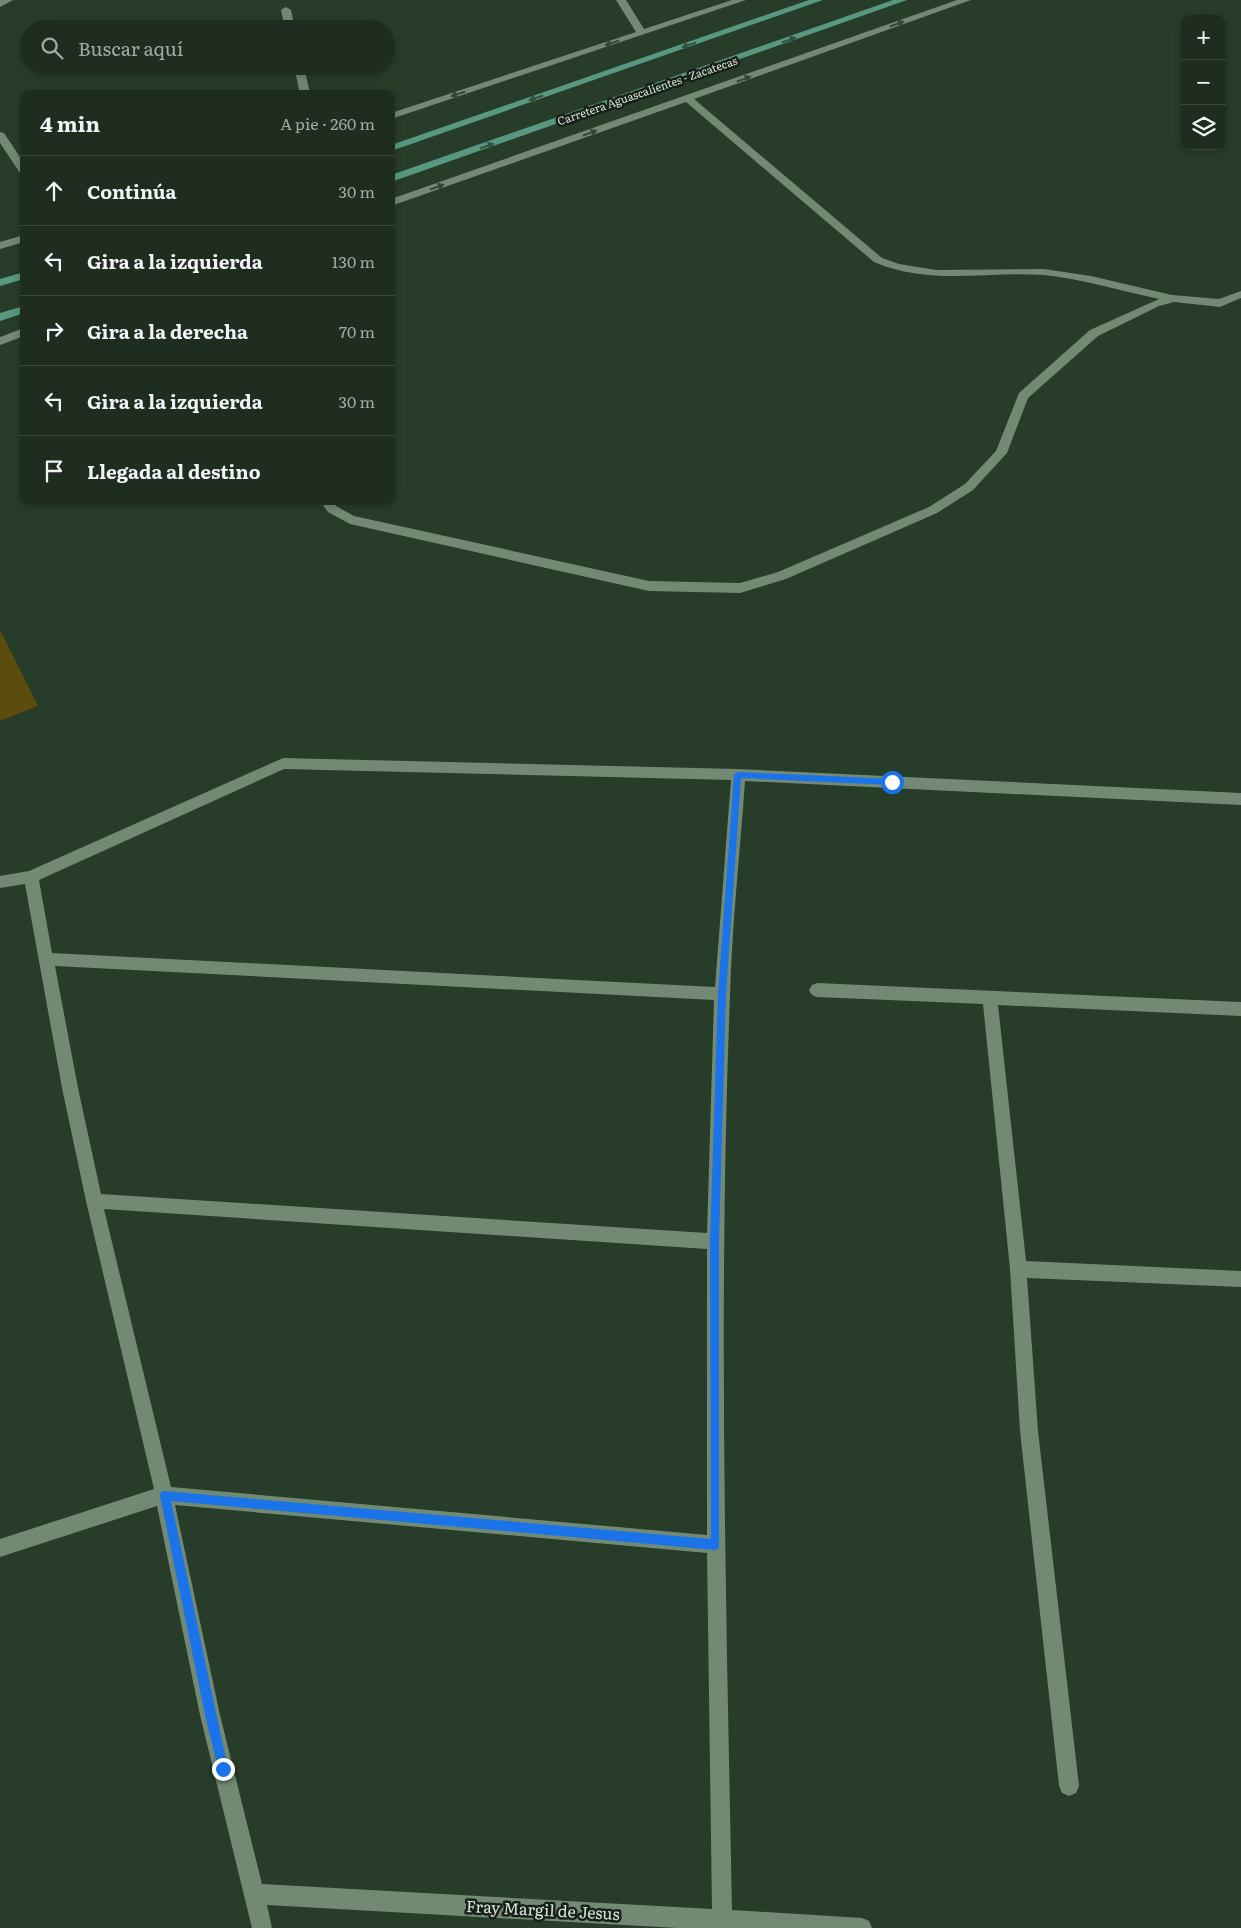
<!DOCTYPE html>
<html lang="es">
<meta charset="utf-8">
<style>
body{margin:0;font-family:Literata,serif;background:#2b392d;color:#f1f3f6}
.controls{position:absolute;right:15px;top:15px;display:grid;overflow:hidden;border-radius:10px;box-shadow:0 2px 8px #0003}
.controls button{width:45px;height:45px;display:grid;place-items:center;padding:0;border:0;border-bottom:1px solid #3c493e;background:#1e2d20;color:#f1f3f6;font:25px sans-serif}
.stop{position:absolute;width:15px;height:15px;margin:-11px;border:4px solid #1a73e8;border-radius:50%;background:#fff}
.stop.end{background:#1a73e8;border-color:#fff;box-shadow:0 1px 5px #0008}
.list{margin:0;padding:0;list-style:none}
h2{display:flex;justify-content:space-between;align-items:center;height:65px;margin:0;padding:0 20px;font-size:21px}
h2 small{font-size:16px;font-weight:400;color:#a1a8a5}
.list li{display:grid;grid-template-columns:32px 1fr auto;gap:15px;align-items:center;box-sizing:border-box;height:70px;padding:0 20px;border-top:1px solid #3c493e}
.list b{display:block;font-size:19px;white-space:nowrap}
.list em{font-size:16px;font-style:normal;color:#a1a8a5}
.icon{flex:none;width:28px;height:28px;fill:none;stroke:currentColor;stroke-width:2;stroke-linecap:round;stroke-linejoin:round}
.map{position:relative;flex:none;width:1241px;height:1928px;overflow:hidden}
.search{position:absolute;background:#1e2d20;box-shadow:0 2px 8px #0003;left:20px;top:20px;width:375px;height:55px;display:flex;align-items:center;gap:12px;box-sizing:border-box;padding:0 18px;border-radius:28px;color:#a1a8a5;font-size:19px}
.panel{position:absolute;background:#1e2d20;box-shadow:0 2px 8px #0003;left:20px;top:90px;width:375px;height:415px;border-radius:10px}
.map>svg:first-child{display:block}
.green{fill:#5b4b0c}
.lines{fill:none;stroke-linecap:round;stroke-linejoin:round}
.minor{fill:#728973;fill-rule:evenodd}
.major{fill:#589780;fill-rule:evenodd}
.oneway{fill:#374538}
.oneway2{fill:#315042}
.route{fill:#1a73e8}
.labels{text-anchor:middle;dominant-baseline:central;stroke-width:5;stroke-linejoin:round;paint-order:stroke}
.far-street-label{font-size:11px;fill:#d8e4d9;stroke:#172018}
.near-street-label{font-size:16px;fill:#d8e4d9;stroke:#172018}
</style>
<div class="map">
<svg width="1241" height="1928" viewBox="0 0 1241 1928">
<rect width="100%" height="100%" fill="#283c2a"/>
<!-- green -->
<path class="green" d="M0,630L38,706L0,721Z"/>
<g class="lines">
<!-- minor -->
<path class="minor" d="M0,0H13L0,7Z
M616,0H626L644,29L732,0H746L391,119V113L636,32Z
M957,0H971L694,99L882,258L899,264L936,270L1044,269L1091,276L1172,295L1219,299L1241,291V298L1220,307L1174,302L1159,306L1098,336L1028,398L1007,453L973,490L937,513L786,579L740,593L649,591L350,524L328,512L320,501H333L336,506L354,516L649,581L740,583L778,572L929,507L965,484L996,451L1019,393L1090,330L1159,299C1121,291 1083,279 1043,275C985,271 931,286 874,262L686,102L391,206V199Z
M286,7L291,10L295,29H285L281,10Z
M294,66H304L310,94H300Z
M0,132L4,133L24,163V174L20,173L0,143Z
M24,235V242L0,249V242Z
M24,328V336L0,345V337Z
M283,758L738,769L1241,793V805L745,781C740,853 732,924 730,996C718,1301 726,1606 732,1910L862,1918L869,1921L872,1928H677L267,1905L272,1928H252L200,1715L157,1506L0,1557V1539L154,1489L86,1201L62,1088L25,884L0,888V876L29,871ZM284,769L731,780L715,987L52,953L39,880ZM55,966L714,1000L707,1233L101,1194L78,1088ZM104,1209L707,1249V1535L171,1487ZM175,1505L707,1553L712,1909L262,1884L220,1715Z
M817,983L1241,1002V1016L998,1005L1026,1261L1241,1271V1287L1027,1278L1038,1431L1079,1786L1076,1793L1069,1796L1062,1793L1059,1786L1020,1431L1010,1269L983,1004L817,997L812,995L809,990L812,985Z"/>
<!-- major -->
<path class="major" d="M809,0H823L391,151V145Z
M893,0H907L391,182V175Z
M24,272V279L0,286V279Z
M24,306V313L0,321V313Z"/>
</g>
<!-- one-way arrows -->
<defs><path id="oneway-solid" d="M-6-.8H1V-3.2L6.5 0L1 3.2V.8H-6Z" transform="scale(1.25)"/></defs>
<g class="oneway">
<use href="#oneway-solid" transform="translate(897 24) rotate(-19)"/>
<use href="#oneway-solid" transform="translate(612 43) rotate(162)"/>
<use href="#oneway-solid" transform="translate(744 79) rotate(-19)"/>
<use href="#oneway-solid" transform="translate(458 94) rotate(162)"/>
<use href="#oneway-solid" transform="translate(590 133) rotate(-19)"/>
<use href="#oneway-solid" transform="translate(437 187) rotate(-19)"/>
</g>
<g class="oneway2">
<use href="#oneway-solid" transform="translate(789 40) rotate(-19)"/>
<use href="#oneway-solid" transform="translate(689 45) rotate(161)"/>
<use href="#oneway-solid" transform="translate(536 98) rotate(161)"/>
<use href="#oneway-solid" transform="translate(487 146) rotate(-19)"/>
</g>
<!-- route -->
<path class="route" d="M738,772L892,779L896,782L892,785L741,778L726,994L719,1242V1548L716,1550L171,1501L228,1769L227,1772L223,1774L219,1772L205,1715L160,1496L161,1492L164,1491L711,1539L710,1242L718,994L734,775Z"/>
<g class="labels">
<!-- far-street labels -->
<g class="far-street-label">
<text transform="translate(647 90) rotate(-19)">Carretera Aguascalientes - Zacatecas</text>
</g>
<!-- near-street labels -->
<g class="near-street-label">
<text transform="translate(543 1909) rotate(3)">Fray Margil de Jesus</text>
</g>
</g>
</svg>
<div class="controls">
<button>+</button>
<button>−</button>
<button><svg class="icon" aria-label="layers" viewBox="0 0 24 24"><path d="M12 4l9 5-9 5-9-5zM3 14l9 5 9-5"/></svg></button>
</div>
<div class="stop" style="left:892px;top:782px"></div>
<div class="stop end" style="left:223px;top:1769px"></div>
<div class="search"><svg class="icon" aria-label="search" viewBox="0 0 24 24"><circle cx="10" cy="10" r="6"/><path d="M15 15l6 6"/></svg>Buscar aquí</div>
<section class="panel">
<h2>4 min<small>A pie · 260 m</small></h2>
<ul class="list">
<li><svg class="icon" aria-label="ahead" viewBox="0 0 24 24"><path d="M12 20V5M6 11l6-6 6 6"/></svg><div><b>Continúa</b></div><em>30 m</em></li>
<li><svg class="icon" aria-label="left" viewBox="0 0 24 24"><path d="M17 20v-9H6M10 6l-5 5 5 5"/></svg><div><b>Gira a la izquierda</b></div><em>130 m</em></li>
<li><svg class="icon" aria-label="right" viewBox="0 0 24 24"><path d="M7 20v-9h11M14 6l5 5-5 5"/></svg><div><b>Gira a la derecha</b></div><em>70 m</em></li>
<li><svg class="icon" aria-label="left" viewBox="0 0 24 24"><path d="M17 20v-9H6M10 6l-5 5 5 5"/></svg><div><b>Gira a la izquierda</b></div><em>30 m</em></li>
<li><svg class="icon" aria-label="arrive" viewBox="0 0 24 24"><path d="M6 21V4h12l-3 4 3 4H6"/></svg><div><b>Llegada al destino</b></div></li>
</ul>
</section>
</div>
